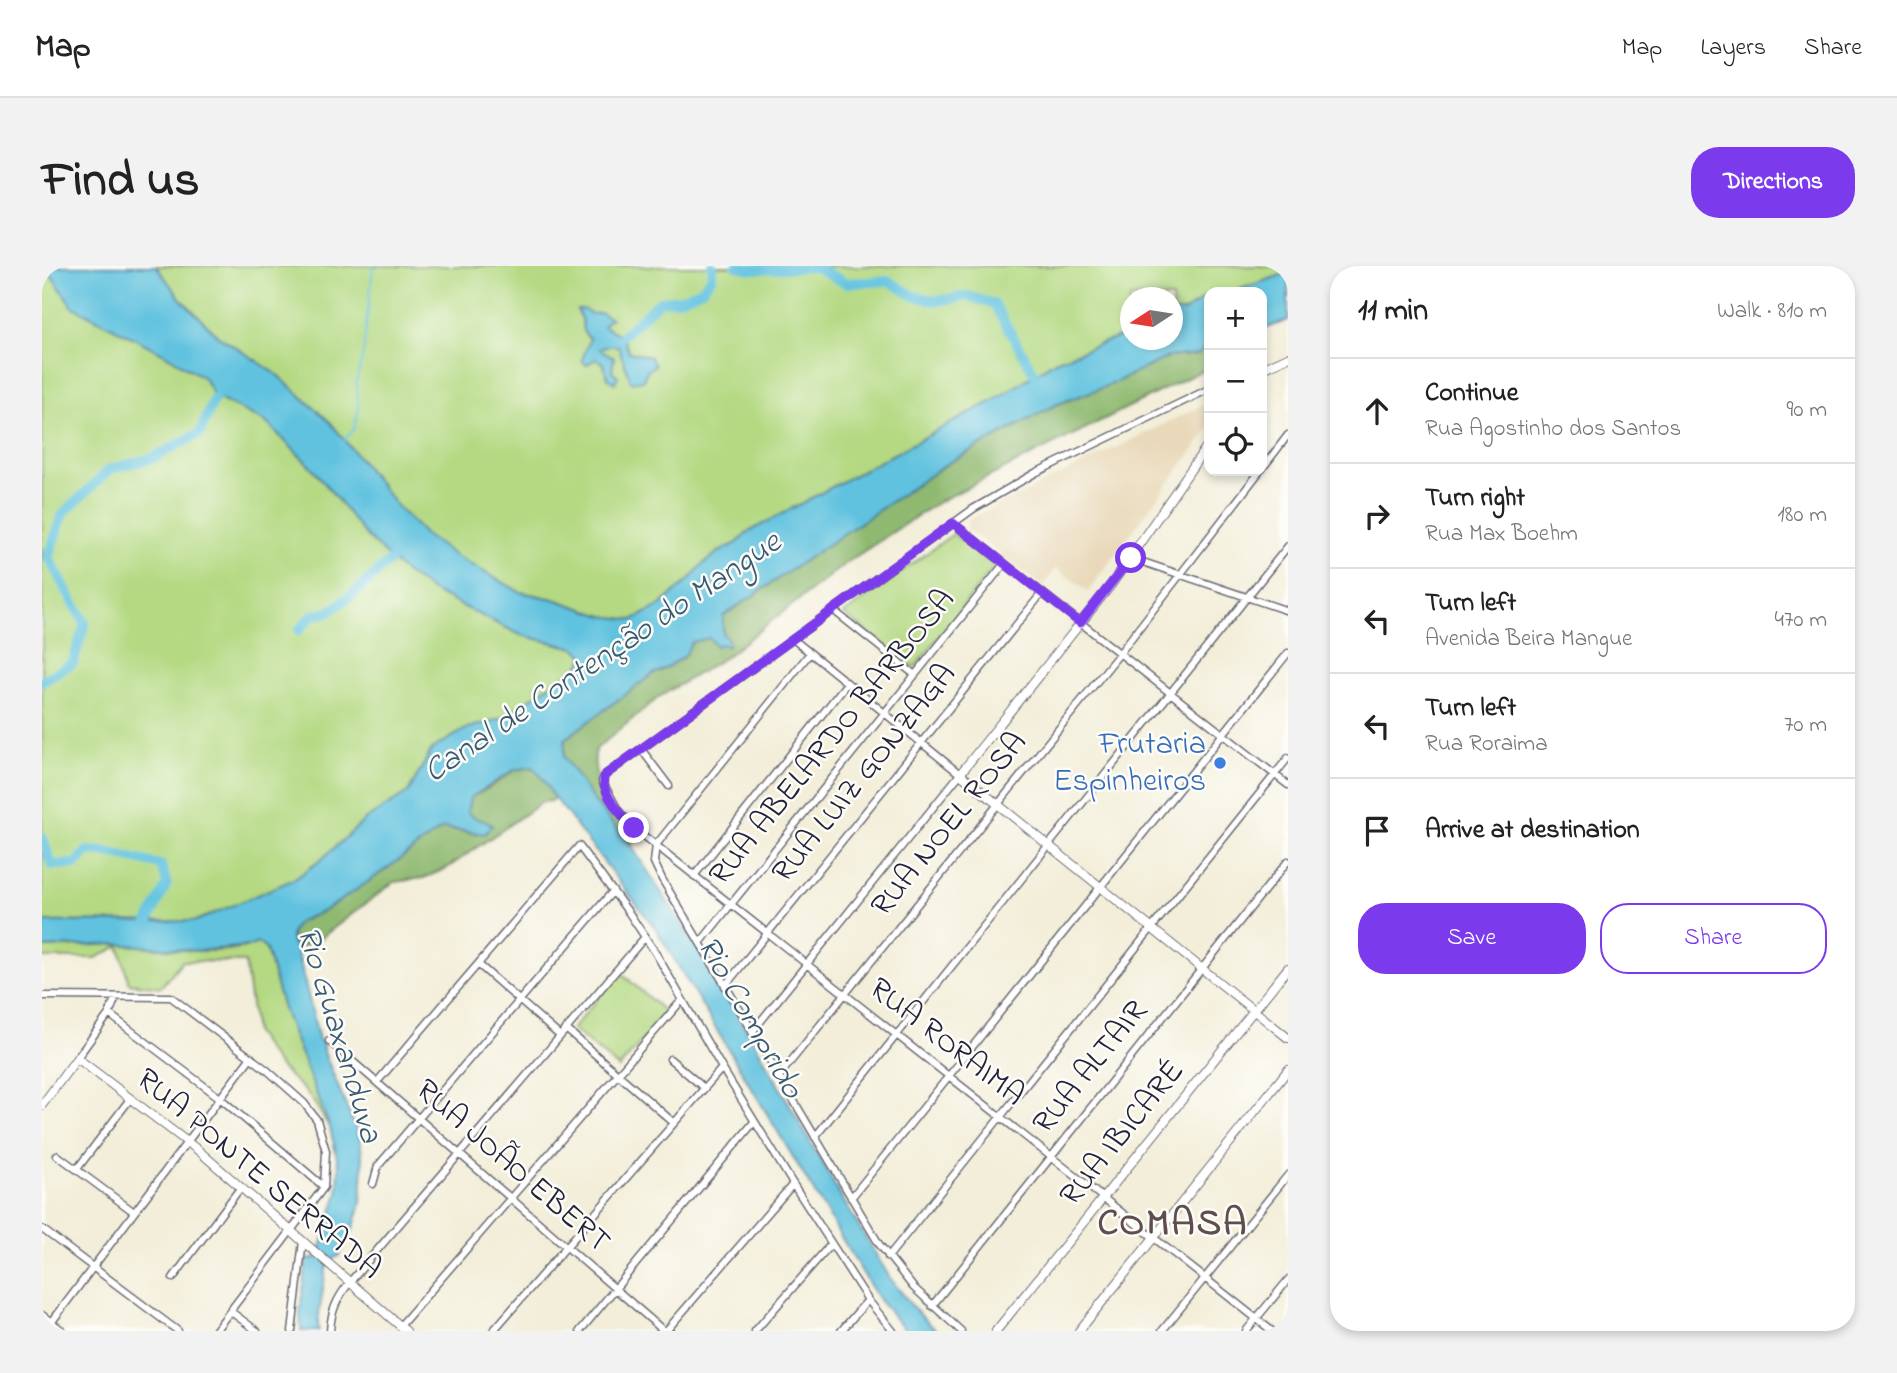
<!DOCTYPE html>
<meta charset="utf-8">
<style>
body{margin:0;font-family:"Indie Flower",sans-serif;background:#f2f2f2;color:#222}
.controls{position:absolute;right:21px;top:21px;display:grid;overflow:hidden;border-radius:14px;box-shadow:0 4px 10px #0003}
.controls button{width:63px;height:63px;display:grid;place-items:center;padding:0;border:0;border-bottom:2px solid #e0e0e0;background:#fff;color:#222;font:35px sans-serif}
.compass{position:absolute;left:1078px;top:21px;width:63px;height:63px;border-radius:50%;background:#fff;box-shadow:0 4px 10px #0003;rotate:258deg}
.stop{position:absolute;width:21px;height:21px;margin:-16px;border:5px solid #7c3aed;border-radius:50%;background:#fff}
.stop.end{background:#7c3aed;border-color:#fff;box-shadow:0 2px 7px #0008}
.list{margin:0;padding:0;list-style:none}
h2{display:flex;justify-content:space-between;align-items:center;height:91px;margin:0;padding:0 28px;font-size:30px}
h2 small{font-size:23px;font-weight:400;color:#767676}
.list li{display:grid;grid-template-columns:46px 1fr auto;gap:21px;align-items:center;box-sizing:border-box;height:105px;padding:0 28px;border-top:2px solid #e0e0e0}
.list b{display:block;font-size:26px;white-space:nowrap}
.list p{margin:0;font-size:23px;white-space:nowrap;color:#767676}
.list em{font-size:23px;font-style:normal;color:#767676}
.actions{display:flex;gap:14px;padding:21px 28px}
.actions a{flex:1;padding:16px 0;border:2px solid #7c3aed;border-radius:28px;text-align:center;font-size:24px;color:#7c3aed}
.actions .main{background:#7c3aed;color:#fff}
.icon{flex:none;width:38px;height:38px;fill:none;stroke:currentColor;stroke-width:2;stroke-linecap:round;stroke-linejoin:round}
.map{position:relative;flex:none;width:1246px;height:1065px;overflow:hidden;border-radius:28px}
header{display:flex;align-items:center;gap:42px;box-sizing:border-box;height:98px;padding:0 35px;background:#fff;border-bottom:2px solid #e0e0e0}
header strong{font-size:33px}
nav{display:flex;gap:38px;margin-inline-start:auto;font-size:24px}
.intro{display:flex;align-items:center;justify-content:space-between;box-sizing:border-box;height:168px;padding:0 42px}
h1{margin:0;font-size:49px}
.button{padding:18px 32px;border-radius:28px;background:#7c3aed;color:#fff;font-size:24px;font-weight:700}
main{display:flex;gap:42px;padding:0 42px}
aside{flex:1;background:#fff;border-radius:28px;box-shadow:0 4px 10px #0003}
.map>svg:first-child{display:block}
.built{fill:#e9d9ba}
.green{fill:#b4d982;stroke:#6b7e5e;stroke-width:2;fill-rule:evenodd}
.forest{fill:#8fb970;stroke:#586e56;stroke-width:2}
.water{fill:#61c2df;stroke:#42728d;stroke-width:2}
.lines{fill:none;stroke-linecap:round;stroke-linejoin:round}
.stream{stroke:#61c2df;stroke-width:2}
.river{stroke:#61c2df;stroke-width:10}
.street-casing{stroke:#6b6972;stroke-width:9}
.secondary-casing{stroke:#6b6972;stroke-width:10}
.street{stroke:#fff;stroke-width:6}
.secondary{stroke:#fff;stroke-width:8}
.route{stroke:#7c3aed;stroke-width:9}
.shop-dot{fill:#3f7fe0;stroke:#fdfcf7;stroke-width:2.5}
.labels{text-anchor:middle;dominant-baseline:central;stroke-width:5;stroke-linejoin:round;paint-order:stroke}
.street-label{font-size:32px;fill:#22223b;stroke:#fdfcf7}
.shop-label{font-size:32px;fill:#366cbe;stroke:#fdfcf7;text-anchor:end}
.water-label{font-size:33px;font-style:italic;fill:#385a74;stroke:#fdfcf7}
.district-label{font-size:38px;font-weight:bold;letter-spacing:2px;fill:#5f4e4f;stroke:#fdfcf7}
</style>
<header>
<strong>Map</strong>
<nav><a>Map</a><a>Layers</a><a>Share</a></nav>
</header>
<div class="intro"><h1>Find us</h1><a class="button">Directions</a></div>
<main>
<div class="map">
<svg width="1246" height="1065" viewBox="0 0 1246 1065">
<rect width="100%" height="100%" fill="#fdfcf7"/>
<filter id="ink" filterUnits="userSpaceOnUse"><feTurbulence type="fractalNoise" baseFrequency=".0143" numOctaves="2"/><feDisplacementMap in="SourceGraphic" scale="14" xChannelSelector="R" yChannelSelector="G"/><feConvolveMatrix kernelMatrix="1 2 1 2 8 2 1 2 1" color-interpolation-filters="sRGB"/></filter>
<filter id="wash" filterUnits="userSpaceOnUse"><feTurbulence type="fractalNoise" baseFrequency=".00686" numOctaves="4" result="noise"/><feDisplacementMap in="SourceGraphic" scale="28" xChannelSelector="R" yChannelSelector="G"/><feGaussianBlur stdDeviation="1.57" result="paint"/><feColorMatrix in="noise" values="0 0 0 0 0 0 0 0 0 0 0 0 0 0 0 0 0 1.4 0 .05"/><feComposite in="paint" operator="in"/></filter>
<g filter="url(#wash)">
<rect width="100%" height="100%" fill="#f3eed9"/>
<!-- built -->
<path class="built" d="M1167,136V163L1046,325L1014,302L1001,320L926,264L925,258L928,253Z"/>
<!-- green -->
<path class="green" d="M0,0H3L31,41L121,87L162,112L173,131L224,156L272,204L326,271L359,303L390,325L450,355L479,369L533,382L542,389L539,398L458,453L426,462L390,483L366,527L324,553L280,593L253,613L154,655L0,656Z
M114,0H1246V7L1190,26H1167V29L1142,46H1131L1130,32H1088V67L1013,95L951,135L706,266L695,277L675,287L659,300L647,314L619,339L591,354L561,350L512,333L478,326L412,289L382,269L355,240L288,156L233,107L175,69L139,33ZM568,53L561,60L580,70L587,86L608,91L585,106V98L577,80H565L557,83L572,92L570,105L566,112L562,97L554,93L548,73L541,65L540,54Z
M911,268L953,300L872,402L802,348Z
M216,677L224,683L241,743L288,862L267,829L235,798L213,767L203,696L140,695L119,721L87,717L77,680L54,692H0V682C25,682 51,677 76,678C116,680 178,693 216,677Z
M578,706L624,747L577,802L530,763Z"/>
<!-- forest -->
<path class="forest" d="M1167,74V101L896,236L804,297L682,392L617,431L554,483C546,516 574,550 591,576L590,581L554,538L522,491L523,473L611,408C623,405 630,396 642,391L649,376L681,368V350L906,197L1013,139L1070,118L1126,91L1157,88Z
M490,501L499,508L512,531L509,535L500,536L405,602L382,612L352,616L272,677L260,680L255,684C247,675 248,667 255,657L282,645L401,562L435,568L446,556L433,554L424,546L428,532L447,522L473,504Z"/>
<!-- water -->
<path class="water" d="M3,0H114L139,33L175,69L233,107L288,156L355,240L383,269L412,289L478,326L512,333L561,350L591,354L619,339L647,314L659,300L675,287L695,277L706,266L951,135L1013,95L1088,67V74H1130L1131,46H1142L1167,29V74L1157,88L1126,91L1070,118L1013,139L906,197L681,350V368L686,373V381L680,378L674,380L667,372L650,376L642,391C630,396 623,405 611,408L523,473L522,491L554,538L590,581L656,683L721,791L798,929L848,1012L874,1045L895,1065H864L837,1034L614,663L534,560C527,548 522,543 513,533C505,522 502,510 490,501L472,504L428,532L425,546C436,557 442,552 450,559L443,568L401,562C361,590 323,621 281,645C273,650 258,652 253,660C247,669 248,677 255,684L277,774L281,778V784L318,873L321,897L319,938L311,963L297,990L292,992L284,1003L276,1056L277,1065H259L258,1046L264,997L266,993H273L279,981L296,927L297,900L288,862L241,743L224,683L216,677L208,680L155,685L74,678L0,682V656L154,655L253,613L280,593L324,553L366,527L390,483L426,462L458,453L539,398L542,389L533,382L479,369L450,355L390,325L359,303L325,271L272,204L224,156L173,131L162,112L121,87L31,41Z
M1246,7V54L1220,64V26H1190Z
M541,43L550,48L559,47L568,52L561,60L580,70L587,86L608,91L613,99L605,105L601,114L589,116L576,80H565L558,83L572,92L570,105L576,110L573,117L566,112L561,97L554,93L544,99L540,94L548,73L541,65L540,54L535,44Z"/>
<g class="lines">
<!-- stream -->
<path class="stream" d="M302,175L312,163L317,142L314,116L321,88L331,0"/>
<!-- river -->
<path class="river" d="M695,0L710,3L774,1L804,17L847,15L872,30L894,35L926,30L952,38L999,119
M0,2L1,0
M580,70L618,35L638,33L659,24L670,11V0
M257,364L271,349L287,346L316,324L358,285
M0,415L31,397L43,357L6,291L21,248L68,203L111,192L158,167L173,131L181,121
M0,571L10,599L34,598L45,585L64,586L119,599L125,618L105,658L102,669"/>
</g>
</g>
<g filter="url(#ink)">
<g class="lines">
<!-- street casing -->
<g class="street-casing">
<path id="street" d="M1167,123L993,207L931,243L563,509L560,515L576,544L592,562L1230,1065
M1220,203L1246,169
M911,257L1246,519
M1089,292L1246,345
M791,344L873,409
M768,387L614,579L612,596L620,613L837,978L871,1021L919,1065
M599,483L627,520
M652,610L805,417
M658,677L962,298
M436,698L518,770
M683,720L1000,327
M0,730L129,731L225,804L262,837L275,854L284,885L282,921L173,1065
M67,748L178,832L282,921
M524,763L632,857
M710,766L918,508L751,373
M287,775L622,1065
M35,792L67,748L74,731
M628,793L662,822
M737,810L1077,388L1218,205
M335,816L537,580L587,647L613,686L680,802L751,918L826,1034L851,1065
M773,871L1246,280
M15,889L92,946
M35,903L88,833
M331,918L336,900L571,625
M809,932L1246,387
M0,963L136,1065
M846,991L1246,492
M131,1012L199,921
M890,1040L1246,595
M188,1045L215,1065
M0,1049L21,1065
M358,1060L640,734
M3,1065L209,791
M250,1065L261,975
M288,1065C289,1045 295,1032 308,1016L603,671
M451,1065L680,802
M538,1065L712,856
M624,1065L751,918
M713,1065L789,978
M799,1065L826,1034
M1120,1065L1246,909
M1204,1065L1246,1014"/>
</g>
<!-- secondary casing -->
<g class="secondary-casing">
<path id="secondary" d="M1220,103L1246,91
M1167,177L1069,319L918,508L1246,772
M0,839L35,792L157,885L364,1065
M954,1065L1246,702
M1037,1065L1246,804"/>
</g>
<!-- street -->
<use href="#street" class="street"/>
<!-- secondary -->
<use href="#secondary" class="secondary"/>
</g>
</g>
<g class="lines" filter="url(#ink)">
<!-- route -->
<path class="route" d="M592,562C581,552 556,524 563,509L911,257L1038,357L1089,292"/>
</g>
<!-- markers -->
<circle class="shop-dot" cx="1178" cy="497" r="7"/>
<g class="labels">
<!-- street labels -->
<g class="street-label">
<text transform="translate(791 472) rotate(-51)">RUA ABELARDO BARBOSA</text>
<text transform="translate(823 508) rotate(-51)">RUA LUIZ GONZAGA</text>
<text transform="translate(908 559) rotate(-51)">RUA NOEL ROSA</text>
<text transform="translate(904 777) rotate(38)">RUA RORAIMA</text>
<text transform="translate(1049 802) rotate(-51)">RUA ALTAIR</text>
<text transform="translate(1081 868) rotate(-51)">RUA IBICARÉ</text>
<text transform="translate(470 901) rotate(41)">RUA JOÃO EBERT</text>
<text transform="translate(216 909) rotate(40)">RUA PONTE SERRADA</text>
</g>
<!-- shop labels -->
<g class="shop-label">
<text x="1164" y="479">Frutaria<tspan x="1164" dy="37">Espinheiros</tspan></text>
</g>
<!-- water labels -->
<g class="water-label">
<text transform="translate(561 392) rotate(-34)">Canal de Contenção do Mangue</text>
<text transform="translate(707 752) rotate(60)">Rio Comprido</text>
<text transform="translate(296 769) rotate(73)">Rio Guaxanduva</text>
</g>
<!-- district labels -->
<g class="district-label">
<text x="1131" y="959">COMASA</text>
</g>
</g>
</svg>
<div class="controls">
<button>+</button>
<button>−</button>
<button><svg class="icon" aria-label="locate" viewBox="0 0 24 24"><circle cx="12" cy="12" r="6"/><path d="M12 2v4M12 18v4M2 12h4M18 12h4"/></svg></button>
</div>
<svg class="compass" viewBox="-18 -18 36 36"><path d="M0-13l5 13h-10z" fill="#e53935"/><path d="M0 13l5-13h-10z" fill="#767676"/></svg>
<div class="stop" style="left:1089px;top:292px"></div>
<div class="stop end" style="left:592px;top:562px"></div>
</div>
<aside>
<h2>11 min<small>Walk · 810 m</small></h2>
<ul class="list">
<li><svg class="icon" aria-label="ahead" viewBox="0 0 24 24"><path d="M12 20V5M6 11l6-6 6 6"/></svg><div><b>Continue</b><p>Rua Agostinho dos Santos</p></div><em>90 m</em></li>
<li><svg class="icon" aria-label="right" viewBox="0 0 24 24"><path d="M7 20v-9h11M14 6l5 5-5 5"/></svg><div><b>Turn right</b><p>Rua Max Boehm</p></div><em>180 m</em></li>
<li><svg class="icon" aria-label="left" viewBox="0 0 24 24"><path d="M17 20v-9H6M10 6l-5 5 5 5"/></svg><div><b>Turn left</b><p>Avenida Beira Mangue</p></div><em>470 m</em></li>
<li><svg class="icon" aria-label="left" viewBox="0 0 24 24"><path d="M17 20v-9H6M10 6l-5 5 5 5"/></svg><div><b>Turn left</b><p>Rua Roraima</p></div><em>70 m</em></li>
<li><svg class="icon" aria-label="arrive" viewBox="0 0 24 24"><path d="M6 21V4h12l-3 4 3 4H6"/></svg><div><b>Arrive at destination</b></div></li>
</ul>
<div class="actions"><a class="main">Save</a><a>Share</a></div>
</aside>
</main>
